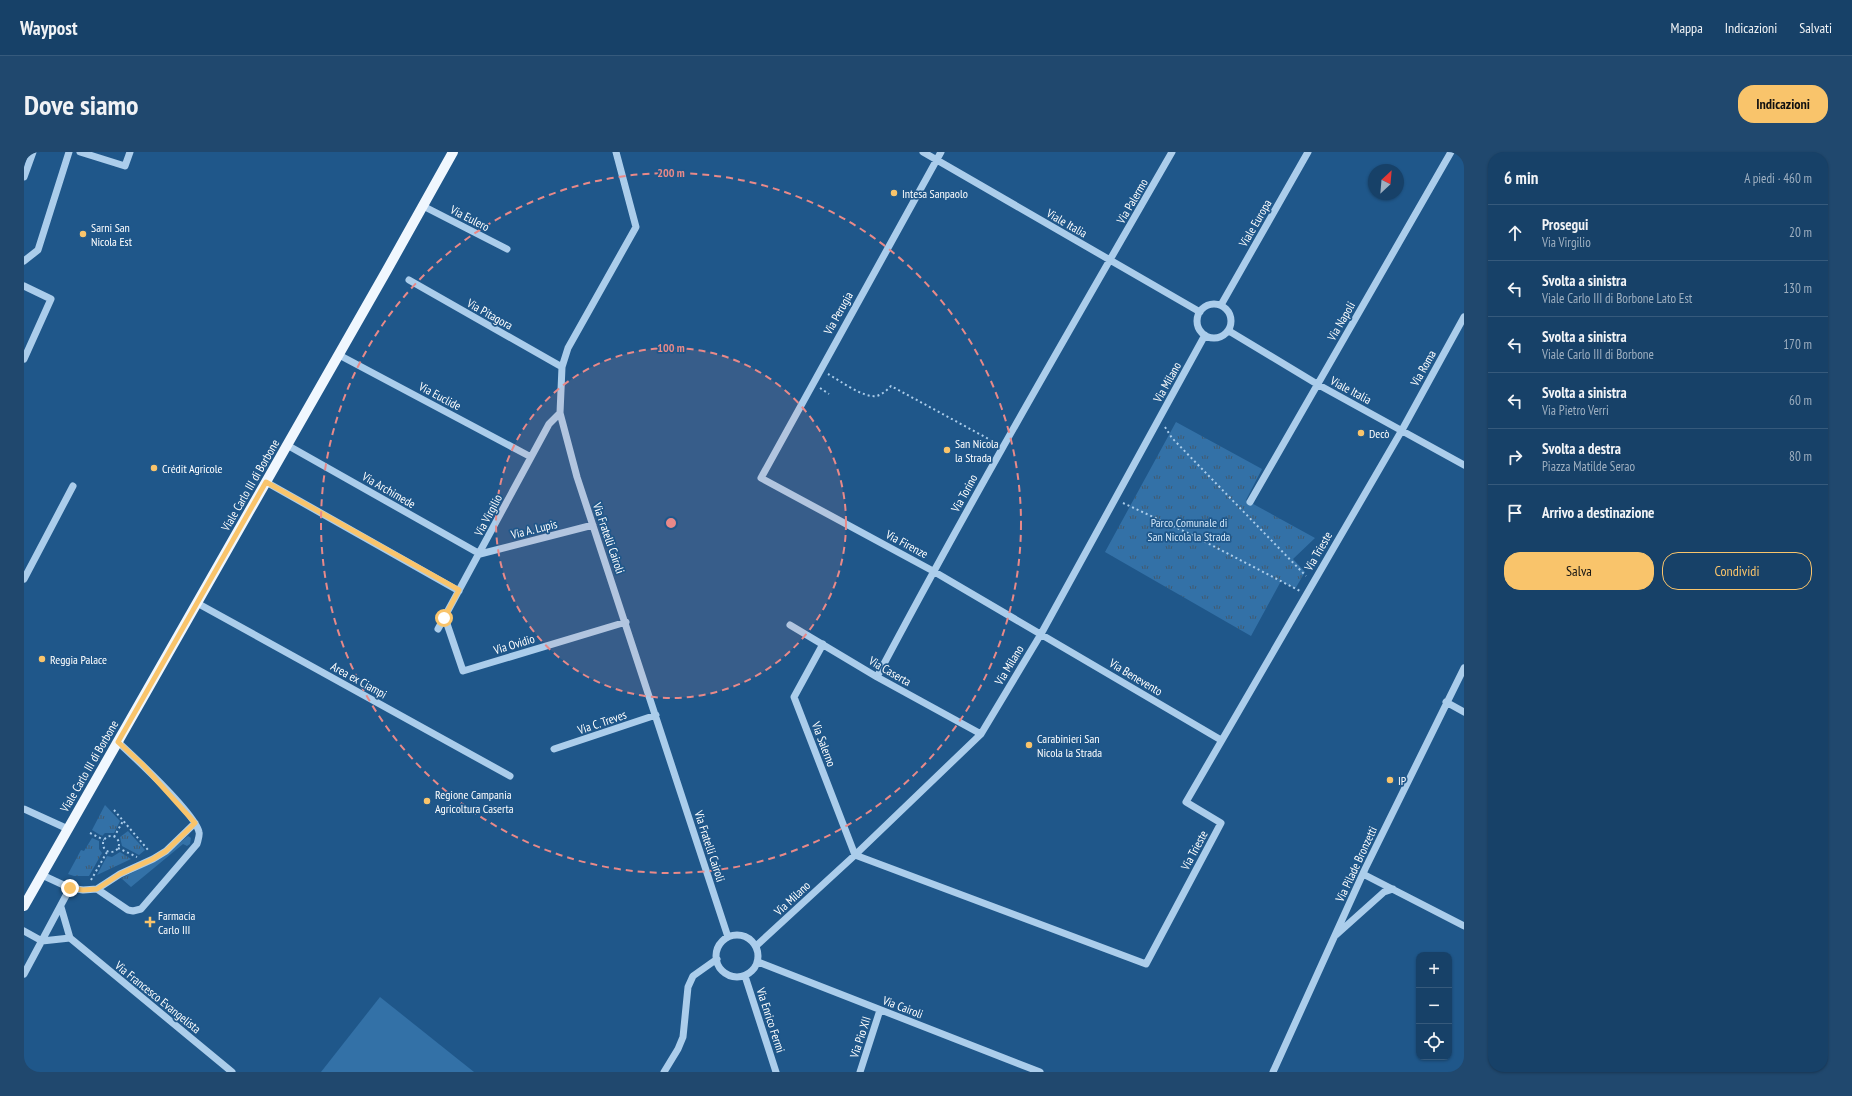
<!DOCTYPE html>
<html lang="it">
<meta charset="utf-8">
<style>
body{margin:0;font-family:"PT Sans Narrow",sans-serif;background:#20486e;color:#f1f3f6}
.controls{position:absolute;right:12px;bottom:12px;display:grid;overflow:hidden;border-radius:8px;box-shadow:0 1px 3px #0004}
.controls button{width:36px;height:36px;display:grid;place-items:center;padding:0;border:0;border-bottom:1px solid #365a7c;background:#174168;color:#f1f3f6;font:20px sans-serif}
.compass{position:absolute;left:1344px;top:12px;width:36px;height:36px;border-radius:50%;background:#174168;box-shadow:0 1px 3px #0004;rotate:26deg}
.stop{position:absolute;width:12px;height:12px;margin:-9px;border:3px solid #f9c46b;border-radius:50%;background:#fff}
.stop.end{background:#f9c46b;border-color:#fff;box-shadow:0 1px 4px #0008}
.list{margin:0;padding:0;list-style:none}
h2{display:flex;justify-content:space-between;align-items:center;height:52px;margin:0;padding:0 16px;font-size:17px}
h2 small{font-size:13px;font-weight:400;color:#9eafc0}
.list li{display:grid;grid-template-columns:26px 1fr auto;gap:12px;align-items:center;box-sizing:border-box;height:56px;padding:0 16px;border-top:1px solid #365a7c}
.list b{display:block;font-size:15px;white-space:nowrap}
.list p{margin:0;font-size:13px;white-space:nowrap;color:#9eafc0}
.list em{font-size:13px;font-style:normal;color:#9eafc0}
.actions{display:flex;gap:8px;padding:12px 16px}
.actions a{flex:1;padding:9px 0;border:1px solid #f9c46b;border-radius:16px;text-align:center;font-size:14px;color:#f9c46b}
.actions .main{background:#f9c46b;color:#111}
.icon{flex:none;width:22px;height:22px;fill:none;stroke:currentColor;stroke-width:2;stroke-linecap:round;stroke-linejoin:round}
.map{position:relative;flex:none;width:1440px;height:920px;overflow:hidden;border-radius:16px}
header{display:flex;align-items:center;gap:24px;box-sizing:border-box;height:56px;padding:0 20px;background:#174168;border-bottom:1px solid #365a7c}
header strong{font-size:19px}
nav{display:flex;gap:22px;margin-inline-start:auto;font-size:14px}
.intro{display:flex;align-items:center;justify-content:space-between;box-sizing:border-box;height:96px;padding:0 24px}
h1{margin:0;font-size:28px}
.button{padding:10px 18px;border-radius:16px;background:#f9c46b;color:#111;font-size:14px;font-weight:700}
main{display:flex;gap:24px;padding:0 24px}
aside{flex:1;background:#174168;border-radius:16px;box-shadow:0 1px 3px #0004}
.map>svg:first-child{display:block}
.grass{fill:url(#grass-tufts)}
.pitch{fill:#3371a7}
.lines{fill:none;stroke-linecap:round;stroke-linejoin:round}
.path{stroke:#abcdeb;stroke-width:2;stroke-dasharray:2 3;stroke-linecap:butt}
.minor{stroke:#abcdeb;stroke-width:7}
.major{stroke:#f0f7fe;stroke-width:10}
.route{stroke:#f9c46b;stroke-width:5}
.ring{fill:none;stroke:#e88989;stroke-width:2;stroke-dasharray:7 5}
.poi-dot{fill:#f9c46b;stroke:#1f578a;stroke-width:1.5}
.labels{text-anchor:middle;dominant-baseline:central;stroke-width:3.5;stroke-linejoin:round;paint-order:stroke}
.poi-label{font-size:12px;fill:#fff;stroke:#1f578a;text-anchor:start}
.street-label{font-size:12px;fill:#fff;stroke:#1f578a}
.park-label{font-size:12px;fill:#d0e6f8;stroke:#1f578a}
.centre{fill:#e88989;stroke:#1f578a;stroke-width:2}
.ring-label{font-size:12px;text-anchor:middle;font-weight:bold;fill:#e88989;stroke:#1f578a;stroke-width:3.5;stroke-linejoin:round;paint-order:stroke}
</style>
<header>
<strong>Waypost</strong>
<nav><a>Mappa</a><a>Indicazioni</a><a>Salvati</a></nav>
</header>
<div class="intro"><h1>Dove siamo</h1><a class="button">Indicazioni</a></div>
<main>
<div class="map">
<svg width="1440" height="920" viewBox="0 0 1440 920">
<defs>
<pattern id="grass-tufts" width="24" height="20" patternUnits="userSpaceOnUse"><rect width="24" height="20" fill="#3371a7"/><path d="M3 7l-1-3M5 7V3M7 7l1-3M15 17l-1-3M17 17v-4M19 17l1-3" fill="none" stroke="#425b70"/></pattern>
</defs>
<rect width="100%" height="100%" fill="#1f578a"/>
<!-- grass -->
<path class="grass" d="M1152,270L1238,317L1222,348L1291,386L1269,407L1281,420L1271,437L1257,429L1227,484L1081,400Z
M81,653L96,669L90,681H81L78,684L68,678Z
M104,679L121,698L115,703L98,694L96,685Z
M164,684L167,686L166,692L163,694L159,692L107,735L97,726C122,715 143,702 164,684Z
M68,686L75,689V697L78,701L65,724H50L44,722L57,698L60,699Z
M96,700L107,707L73,723L83,704L88,705Z"/>
<!-- pitch -->
<path class="pitch" d="M356,845L450,920H297Z"/>
<g class="lines">
<!-- path -->
<path class="path" d="M804,222C815,228 839,246 852,244C858,243 863,238 867,234L972,291
M796,236L805,242
M1141,275L1148,286L1282,424
M1099,351L1164,381L1276,439
M90,658L125,699
M66,681L80,688
M79 692a8 8 0 1 1 16 0a8 8 0 1 1-16 0Z
M90,685L99,669
M94,696L113,705
M67,728L83,700"/>
<!-- minor -->
<path class="minor" d="M56,0L101,14L106,0
M592,0L612,75L544,196L538,215L536,261L553,325L704,785
M899,0L1176,160
M917,0L737,326L909,419L1197,588
M0,25L9,0
M399,54L483,97
M0,109L14,98L45,0
M385,128L538,215
M0,134L27,147L0,207
M1173 169a17 17 0 1 1 34 0a17 17 0 1 1-34 0Z
M1197,153L1284,0
M1205,179L1293,232L1440,313
M315,203L507,305
M263,293L456,402L569,373
M242,330L435,439
M1226,350L1427,0
M0,427L49,334
M173,451L486,624
M421,466L439,519L602,470
M766,473L853,525L957,582
M414,477L525,272L536,261
M799,492L770,545L831,703L1122,812L1197,671L1162,650L1378,278L1440,165
M853,525C947,347 1048,174 1148,0
M1422,550L1440,560
M530,597L632,563
M0,657L44,677
M1339,722L1440,774
M18,723L46,736L59,738L73,737L96,722L129,707L142,699L171,671
M73,737L104,758L109,759L117,757L173,692C174,688 176,683 175,680C171,661 110,605 94,590
M37,755L46,786L208,920
M0,779L18,789
M1312,783L1360,740L1369,737
M692 804a21 21 0 1 1 42 0a21 21 0 1 1-42 0Z
M18,789L46,786
M732,794L831,703L957,582L1017,482L1181,183
M734,810L1016,920
M0,822L46,736
M721,824L752,920
M640,920L654,897L659,885L664,835L669,824L693,807
M836,920L856,858
M1249,920L1341,717L1440,516"/>
<!-- major -->
<path class="major" d="M0,754L363,118L429,0"/>
</g>
<g class="lines">
<!-- route -->
<path class="route" d="M46,736L59,738L73,737L96,722L129,707L142,699L171,671L118,612L94,590L242,330L435,438L420,466"/>
</g>
<!-- distance rings -->
<circle cx="647" cy="371" r="175" fill="#e88989" fill-opacity=".12"/>
<g class="ring">
<circle cx="647" cy="371" r="175"/>
<circle cx="647" cy="371" r="350"/>
</g>
<!-- markers -->
<g class="poi-dot">
<circle cx="870" cy="41" r="4"/>
<circle cx="59" cy="82" r="4"/>
<circle cx="1337" cy="281" r="4"/>
<circle cx="923" cy="298" r="4"/>
<circle cx="130" cy="316" r="4"/>
<circle cx="18" cy="507" r="4"/>
<circle cx="1005" cy="593" r="4"/>
<circle cx="1366" cy="628" r="4"/>
<circle cx="403" cy="649" r="4"/>
<path d="M124 764h4v4h4v4h-4v4h-4v-4h-4v-4h4z"/>
</g>
<g class="labels">
<!-- poi labels -->
<g class="poi-label">
<text x="878" y="41">Intesa Sanpaolo</text>
<text x="67" y="75">Sarni San<tspan x="67" dy="14">Nicola Est</tspan></text>
<text x="1345" y="281">Decò</text>
<text x="931" y="291">San Nicola<tspan x="931" dy="14">la Strada</tspan></text>
<text x="138" y="316">Crédit Agricole</text>
<text x="26" y="507">Reggia Palace</text>
<text x="1013" y="586">Carabinieri San<tspan x="1013" dy="14">Nicola la Strada</tspan></text>
<text x="1374" y="628">IP</text>
<text x="411" y="642">Regione Campania<tspan x="411" dy="14">Agricoltura Caserta</tspan></text>
<text x="134" y="763">Farmacia<tspan x="134" dy="14">Carlo III</tspan></text>
</g>
<!-- street labels -->
<g class="street-label">
<text transform="translate(1108 49) rotate(-60)">Via Palermo</text>
<text transform="translate(446 66) rotate(27)">Via Eulero</text>
<text transform="translate(1043 71) rotate(30)">Viale Italia</text>
<text transform="translate(1231 71) rotate(-60)">Viale Europa</text>
<text transform="translate(814 161) rotate(-61)">Via Perugia</text>
<text transform="translate(466 162) rotate(29)">Via Pitagora</text>
<text transform="translate(1317 169) rotate(-60)">Via Napoli</text>
<text transform="translate(1399 216) rotate(-61)">Via Roma</text>
<text transform="translate(1143 230) rotate(-61)">Via Milano</text>
<text transform="translate(1327 238) rotate(28)">Viale Italia</text>
<text transform="translate(416 244) rotate(28)">Via Euclide</text>
<text transform="translate(226 333) rotate(-60)">Viale Carlo III di Borbone</text>
<text transform="translate(365 338) rotate(30)">Via Archimede</text>
<text transform="translate(940 341) rotate(-61)">Via Torino</text>
<text transform="translate(464 363) rotate(-62)">Via Virgilio</text>
<text transform="translate(510 377) rotate(-14)">Via A. Lupis</text>
<text transform="translate(585 386) rotate(71)">Via Fratelli Cairoli</text>
<text transform="translate(883 392) rotate(28)">Via Firenze</text>
<text transform="translate(1294 399) rotate(-60)">Via Trieste</text>
<text transform="translate(490 492) rotate(-17)">Via Ovidio</text>
<text transform="translate(985 513) rotate(-59)">Via Milano</text>
<text transform="translate(866 519) rotate(30)">Via Caserta</text>
<text transform="translate(1112 525) rotate(31)">Via Benevento</text>
<text transform="translate(335 528) rotate(29)">Area ex Ciampi</text>
<text transform="translate(578 570) rotate(-19)">Via C. Treves</text>
<text transform="translate(800 592) rotate(69)">Via Salerno</text>
<text transform="translate(65 614) rotate(-60)">Viale Carlo III di Borbone</text>
<text transform="translate(686 694) rotate(72)">Via Fratelli Cairoli</text>
<text transform="translate(1170 698) rotate(-62)">Via Trieste</text>
<text transform="translate(1332 712) rotate(-65)">Via Pilade Bronzetti</text>
<text transform="translate(768 746) rotate(-43)">Via Milano</text>
<text transform="translate(134 845) rotate(39)">Via Francesco Evangelista</text>
<text transform="translate(879 855) rotate(21)">Via Cairoli</text>
<text transform="translate(747 868) rotate(72)">Via Enrico Fermi</text>
<text transform="translate(836 885) rotate(-72)">Via Pio XII</text>
</g>
<!-- park labels -->
<g class="park-label">
<text x="1165" y="370">Parco Comunale di<tspan x="1165" dy="14">San Nicola la Strada</tspan></text>
</g>
</g>
<circle cx="647" cy="371" r="6" class="centre"/>
<g class="ring-label">
<text x="647" y="25">200 m</text>
<text x="647" y="200">100 m</text>
</g>
</svg>
<div class="controls">
<button>+</button>
<button>−</button>
<button><svg class="icon" aria-label="locate" viewBox="0 0 24 24"><circle cx="12" cy="12" r="6"/><path d="M12 2v4M12 18v4M2 12h4M18 12h4"/></svg></button>
</div>
<svg class="compass" viewBox="-18 -18 36 36"><path d="M0-13l5 13h-10z" fill="#e53935"/><path d="M0 13l5-13h-10z" fill="#9eafc0"/></svg>
<div class="stop" style="left:420px;top:466px"></div>
<div class="stop end" style="left:46px;top:736px"></div>
</div>
<aside>
<h2>6 min<small>A piedi · 460 m</small></h2>
<ul class="list">
<li><svg class="icon" aria-label="ahead" viewBox="0 0 24 24"><path d="M12 20V5M6 11l6-6 6 6"/></svg><div><b>Prosegui</b><p>Via Virgilio</p></div><em>20 m</em></li>
<li><svg class="icon" aria-label="left" viewBox="0 0 24 24"><path d="M17 20v-9H6M10 6l-5 5 5 5"/></svg><div><b>Svolta a sinistra</b><p>Viale Carlo III di Borbone Lato Est</p></div><em>130 m</em></li>
<li><svg class="icon" aria-label="left" viewBox="0 0 24 24"><path d="M17 20v-9H6M10 6l-5 5 5 5"/></svg><div><b>Svolta a sinistra</b><p>Viale Carlo III di Borbone</p></div><em>170 m</em></li>
<li><svg class="icon" aria-label="left" viewBox="0 0 24 24"><path d="M17 20v-9H6M10 6l-5 5 5 5"/></svg><div><b>Svolta a sinistra</b><p>Via Pietro Verri</p></div><em>60 m</em></li>
<li><svg class="icon" aria-label="right" viewBox="0 0 24 24"><path d="M7 20v-9h11M14 6l5 5-5 5"/></svg><div><b>Svolta a destra</b><p>Piazza Matilde Serao</p></div><em>80 m</em></li>
<li><svg class="icon" aria-label="arrive" viewBox="0 0 24 24"><path d="M6 21V4h12l-3 4 3 4H6"/></svg><div><b>Arrivo a destinazione</b></div></li>
</ul>
<div class="actions"><a class="main">Salva</a><a>Condividi</a></div>
</aside>
</main>
